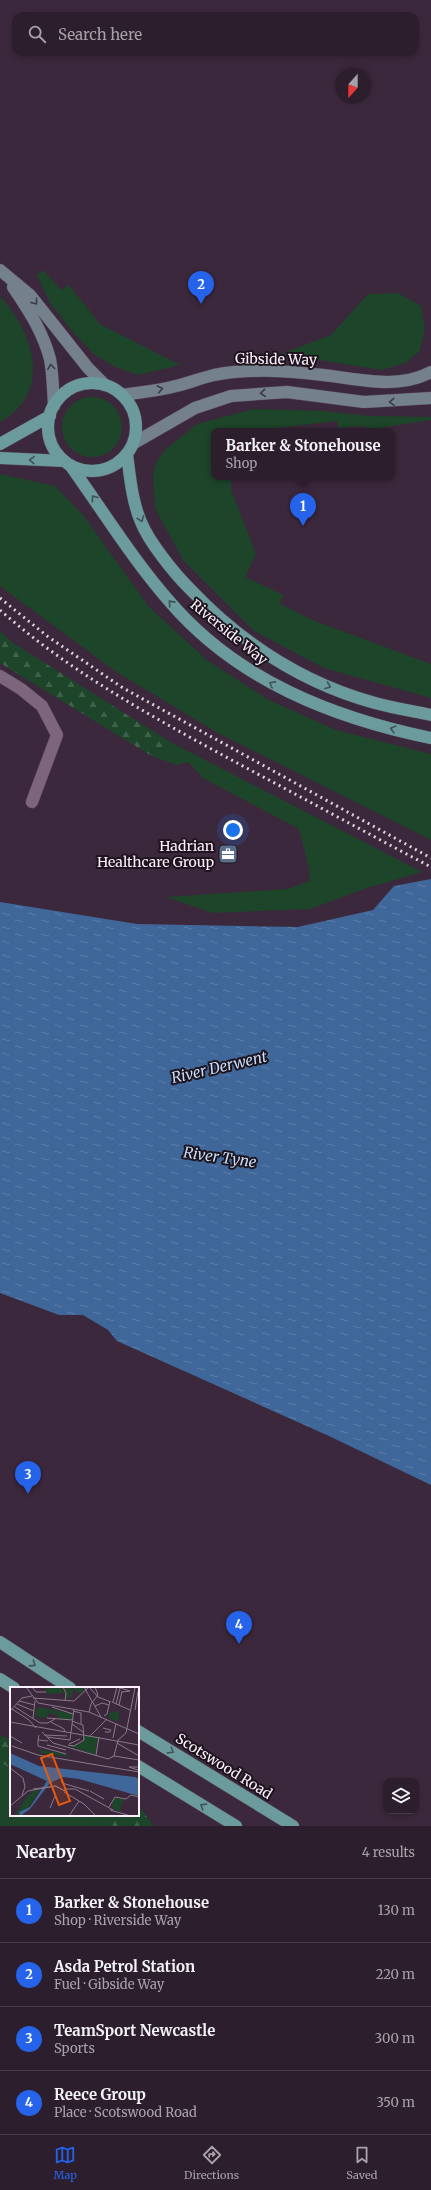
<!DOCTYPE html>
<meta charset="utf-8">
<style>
body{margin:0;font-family:Merriweather,serif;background:#352735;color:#f1f3f6}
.controls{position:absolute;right:12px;bottom:12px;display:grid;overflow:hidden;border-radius:8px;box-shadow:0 2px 6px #0003}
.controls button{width:36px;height:36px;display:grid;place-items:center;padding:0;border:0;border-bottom:1px solid #483c49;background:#2d1e2d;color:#f1f3f6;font:20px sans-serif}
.compass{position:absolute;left:335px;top:68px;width:36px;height:36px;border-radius:50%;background:#2d1e2d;box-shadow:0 2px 6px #0003;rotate:201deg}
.you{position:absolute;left:233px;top:830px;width:14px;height:14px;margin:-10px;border:3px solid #fff;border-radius:50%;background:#1a73e8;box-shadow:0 0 0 6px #1a73e833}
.badge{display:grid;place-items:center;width:26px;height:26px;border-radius:50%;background:#2563eb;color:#fff;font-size:13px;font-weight:700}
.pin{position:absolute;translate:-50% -33px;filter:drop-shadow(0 1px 2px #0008)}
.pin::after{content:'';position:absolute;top:21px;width:14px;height:12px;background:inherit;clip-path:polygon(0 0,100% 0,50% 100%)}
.popup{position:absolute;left:211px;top:428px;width:184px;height:52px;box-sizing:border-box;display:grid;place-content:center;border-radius:8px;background:#2d1e2d;filter:drop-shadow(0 1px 3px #0005);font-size:13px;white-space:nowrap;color:#a7a2aa}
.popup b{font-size:15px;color:#f1f3f6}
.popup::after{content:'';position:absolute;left:50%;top:100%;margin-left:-8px;border:8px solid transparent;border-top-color:#2d1e2d}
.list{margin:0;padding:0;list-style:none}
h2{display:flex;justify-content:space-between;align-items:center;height:52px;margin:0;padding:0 16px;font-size:17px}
h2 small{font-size:13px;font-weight:400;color:#a7a2aa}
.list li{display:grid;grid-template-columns:26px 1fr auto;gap:12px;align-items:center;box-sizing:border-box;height:64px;padding:0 16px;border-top:1px solid #483c49}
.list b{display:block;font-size:15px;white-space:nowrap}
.list p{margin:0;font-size:13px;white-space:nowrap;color:#a7a2aa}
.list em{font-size:13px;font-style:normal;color:#a7a2aa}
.icon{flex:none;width:22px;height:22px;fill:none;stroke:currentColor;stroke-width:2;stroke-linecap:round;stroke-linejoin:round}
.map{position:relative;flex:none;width:431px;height:1826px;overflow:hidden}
.search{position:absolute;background:#2d1e2d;box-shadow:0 2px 6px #0003;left:12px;right:12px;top:12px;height:44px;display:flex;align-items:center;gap:10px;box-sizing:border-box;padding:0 14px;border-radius:12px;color:#a7a2aa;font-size:15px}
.sheet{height:308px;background:#2d1e2d}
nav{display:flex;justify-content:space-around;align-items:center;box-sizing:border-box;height:56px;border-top:1px solid #483c49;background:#2d1e2d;font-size:11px;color:#a7a2aa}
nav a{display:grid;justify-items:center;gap:2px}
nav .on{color:#2563eb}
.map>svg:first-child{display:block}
.green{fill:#1d4529}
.forest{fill:url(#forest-firs)}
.water{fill:url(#water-ripples)}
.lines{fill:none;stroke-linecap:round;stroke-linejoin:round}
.street-casing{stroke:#574657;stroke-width:13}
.secondary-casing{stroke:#574657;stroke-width:13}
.primary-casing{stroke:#574657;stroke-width:13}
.street{stroke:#7d667c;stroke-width:12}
.secondary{stroke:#74808c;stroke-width:12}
.primary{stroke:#6b9b9d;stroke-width:12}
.rail{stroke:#dfd0de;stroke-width:3;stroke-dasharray:2 4;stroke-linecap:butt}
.oneway{stroke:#3b3a44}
.oneway2{stroke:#405157}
.labels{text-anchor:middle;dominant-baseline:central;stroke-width:4;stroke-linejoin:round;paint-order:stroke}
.street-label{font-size:14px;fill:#fef0fd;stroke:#1d141d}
.poi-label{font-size:14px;fill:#fef0fd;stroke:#1d141d;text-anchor:end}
.water-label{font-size:15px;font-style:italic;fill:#c5dcfb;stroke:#1d141d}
.inset-road{fill:none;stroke:#8a7889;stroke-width:1}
.view{fill:#e8590c;fill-opacity:0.15;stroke:#e8590c;stroke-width:2}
.inset-edge{fill:none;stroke:#fef0fd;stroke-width:2}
</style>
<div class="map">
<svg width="431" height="1826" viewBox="0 0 431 1826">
<defs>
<pattern id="forest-firs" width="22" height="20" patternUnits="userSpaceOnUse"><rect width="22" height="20" fill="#1d4529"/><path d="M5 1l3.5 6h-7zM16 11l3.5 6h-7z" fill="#3f6049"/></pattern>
<pattern id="water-ripples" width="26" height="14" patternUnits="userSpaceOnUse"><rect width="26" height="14" fill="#40679a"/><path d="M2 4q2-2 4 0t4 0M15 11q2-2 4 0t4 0" fill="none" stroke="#5d7da9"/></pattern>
</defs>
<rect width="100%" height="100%" fill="#3c283c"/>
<!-- green -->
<path class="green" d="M43,270L61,290L69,285L100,324L180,365L138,375L115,367L94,354L73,332L50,303L37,275Z
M398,293L421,306L425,329L419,352L405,363L382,370L281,354L331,335L368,294Z
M0,296C34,333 53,392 0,422Z
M62 427a30 30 0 1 1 60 0a30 30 0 1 1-60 0Z
M253,409L324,411L370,416L431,417V420L365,430L364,426L339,428L337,421L277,428V431H214V477H231V490L256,554L245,577L283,595L280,604L315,621L431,664V698L324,668L254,631L183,560L155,508L153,473L157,461L166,449L197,424Z
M0,474L55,486L83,515L149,607L208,661L269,700L336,730L431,754V840L218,733L115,671L0,586Z
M172,743L422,872L364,889L310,909L213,913L166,897L287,889L310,881L309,868L299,829L203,778L188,762L176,765L150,755Z
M0,1762L11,1769V1815H89L107,1826H0Z"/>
<!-- forest -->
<path class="forest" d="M0,631L13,643L172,743L150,755L0,663Z
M0,1735L11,1740V1769L0,1762Z
M138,1805L154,1826H107L89,1815H138Z"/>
<!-- water -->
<path class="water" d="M431,879V1485L329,1436L117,1341L108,1330L83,1315H59L0,1293V902L137,924L298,927L373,910L394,886Z"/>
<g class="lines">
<!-- street casing -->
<g class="street-casing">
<path id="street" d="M0,676L21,689L42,706L57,735L32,802"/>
</g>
<!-- secondary casing -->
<g class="secondary-casing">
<path id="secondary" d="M0,270L30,295L88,368L105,385
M13,287C28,309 43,332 50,359C53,374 53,391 54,406
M122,395C140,392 158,391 176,386C189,383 201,378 214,375C249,368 288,371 323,375C359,379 397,390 431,372
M134,443L195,408L231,396L287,392L364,402L431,398"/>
</g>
<!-- primary casing -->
<g class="primary-casing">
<path id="primary" d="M48 427a44 44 0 1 1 88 0a44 44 0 1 1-88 0Z
M0,444L50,416
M127,454C130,477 132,501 141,522C149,542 174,573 189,588C240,642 302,683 375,703C393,708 412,711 431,715
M0,458L64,461
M70,465C103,511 133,560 170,602C237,680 333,718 431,738
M0,1642L70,1688
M0,1679L14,1688
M138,1731L293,1826
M138,1766L236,1826"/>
</g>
<!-- street -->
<use href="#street" class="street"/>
<!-- secondary -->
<use href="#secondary" class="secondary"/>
<!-- primary -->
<use href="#primary" class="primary"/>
<!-- rail -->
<path class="rail" d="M0,598L47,636L123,688L431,858
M0,610C71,673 156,719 239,764C303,798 367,833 431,867"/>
</g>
<!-- one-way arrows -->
<defs><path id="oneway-chevron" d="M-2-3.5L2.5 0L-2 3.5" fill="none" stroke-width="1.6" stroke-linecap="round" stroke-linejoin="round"/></defs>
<g class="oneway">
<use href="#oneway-chevron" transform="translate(35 302) rotate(52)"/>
<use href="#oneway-chevron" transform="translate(51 367) rotate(-97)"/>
<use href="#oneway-chevron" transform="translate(160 389) rotate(-11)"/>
<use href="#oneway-chevron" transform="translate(263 393) rotate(175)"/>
<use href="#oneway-chevron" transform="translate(392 402) rotate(177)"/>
</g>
<g class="oneway2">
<use href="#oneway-chevron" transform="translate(32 460) rotate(-178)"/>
<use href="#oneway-chevron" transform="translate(94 498) rotate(-126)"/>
<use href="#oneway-chevron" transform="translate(141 519) rotate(70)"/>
<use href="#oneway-chevron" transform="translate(171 603) rotate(-132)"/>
<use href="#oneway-chevron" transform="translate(272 684) rotate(-151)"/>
<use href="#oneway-chevron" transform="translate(328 686) rotate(21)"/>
<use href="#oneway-chevron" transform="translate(393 729) rotate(-165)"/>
<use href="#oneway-chevron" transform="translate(33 1664) rotate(33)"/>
<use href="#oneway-chevron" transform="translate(171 1751) rotate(32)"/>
<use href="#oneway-chevron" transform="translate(203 1806) rotate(-148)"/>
</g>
<!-- icons -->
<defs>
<g id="office-square" transform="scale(1)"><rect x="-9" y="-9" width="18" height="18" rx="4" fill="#5c6f8a" stroke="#1d141d"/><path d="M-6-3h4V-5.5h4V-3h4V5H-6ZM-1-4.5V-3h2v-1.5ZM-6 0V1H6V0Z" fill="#fff"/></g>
</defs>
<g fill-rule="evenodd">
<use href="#office-square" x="228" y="854"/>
</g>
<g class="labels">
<!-- street labels -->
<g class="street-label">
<text transform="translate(276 359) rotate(1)">Gibside Way</text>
<text transform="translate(229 632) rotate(39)">Riverside Way</text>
<text transform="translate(224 1766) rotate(32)">Scotswood Road</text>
</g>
<!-- poi labels -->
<g class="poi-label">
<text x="214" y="846">Hadrian<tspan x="214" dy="16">Healthcare Group</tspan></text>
</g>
<!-- water labels -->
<g class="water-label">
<text transform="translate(219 1067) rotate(-13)">River Derwent</text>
<text transform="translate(220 1157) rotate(8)">River Tyne</text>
</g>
</g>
<!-- overview -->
<g transform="translate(10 1687)">
<rect width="129" height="129" fill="#3c283c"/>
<path d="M35,0H52L54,6L37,7ZM56,0H73V5L69,7L63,1L61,11H56ZM40,22L63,27L62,32H49L47,28L39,26ZM74,48L88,50L85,68L60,59L72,56ZM28,62L55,67L60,70L31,66ZM30,102L19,120L9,125V129H4L16,111L23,104ZM104,111L114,112L109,125L101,120Z" fill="#1d4529"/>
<path d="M27,20L40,22L37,31L25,29ZM109,21V35L98,30L99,26L108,24Z" fill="#1d4529"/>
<path d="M0,66L29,79L125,90L129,92V109L69,92L53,90L40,96L20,122L10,129L9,125L20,120L37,94L0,77Z" fill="#40679a"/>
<path class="inset-road" d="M16,0L28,16L79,25L129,47M22,0L26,5H36M53,0L56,6L55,14M74,0L91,30M80,1L88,10L101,15M23,11L64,14L79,0M9,14L25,18M102,15L120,23M103,15L107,0L120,4L112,5M7,17L24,24M106,17L110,1M109,18L112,4M85,19L92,16L99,18M5,20L30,36H38L45,32M42,20L63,27M2,22L19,33L26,41M125,23L128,4M0,24L12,11L22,9M63,24L71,26V37M79,25L81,17L88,8L85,0M94,29L97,27L100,14M23,31L25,14M37,31L63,33M0,35L129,58M41,35L54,42L55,45M62,37L73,45M93,41L101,43L100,45H95M32,45L43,56L98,72M29,48L28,53L38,54M34,48L57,49M0,49L12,56M80,49L97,32M37,50L60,53L64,22M103,51L106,36M28,53V59L56,67M107,56L129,69M59,57L70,52M37,58L56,63M58,58L64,59L74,53L73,38L62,34M2,59L28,68L129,85M86,68L89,50M104,69L129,73M98,72L104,69L108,53L116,46L125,1M0,81L13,91L15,100L12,108M128,83L119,80H129M52,93V96L79,104M54,102H65L103,123M80,104L94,112M54,105L74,117L86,129M0,119L18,104L45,99L55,104L46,99L23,102M99,120L105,110L116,112L121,108L129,110M40,121L45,109M100,123L121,129M59,129L69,114"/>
<path class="view" d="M42,67L60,114L49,118L31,71Z"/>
<rect width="129" height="129" class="inset-edge"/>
</g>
</svg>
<div class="controls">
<button><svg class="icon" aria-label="layers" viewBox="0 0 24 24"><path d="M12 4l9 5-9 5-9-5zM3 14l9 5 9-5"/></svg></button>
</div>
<svg class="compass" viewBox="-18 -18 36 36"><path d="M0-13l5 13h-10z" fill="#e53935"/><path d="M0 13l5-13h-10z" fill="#a7a2aa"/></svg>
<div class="you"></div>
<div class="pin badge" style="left:303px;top:526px">1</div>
<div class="popup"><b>Barker &amp; Stonehouse</b>Shop</div>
<div class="pin badge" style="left:201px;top:304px">2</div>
<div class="pin badge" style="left:28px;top:1494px">3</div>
<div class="pin badge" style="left:239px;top:1644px">4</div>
<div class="search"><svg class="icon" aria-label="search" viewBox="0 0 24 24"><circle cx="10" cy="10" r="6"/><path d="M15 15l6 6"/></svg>Search here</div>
</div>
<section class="sheet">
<h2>Nearby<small>4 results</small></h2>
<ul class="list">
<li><span class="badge">1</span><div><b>Barker &amp; Stonehouse</b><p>Shop · Riverside Way</p></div><em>130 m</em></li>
<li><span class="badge">2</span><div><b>Asda Petrol Station</b><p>Fuel · Gibside Way</p></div><em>220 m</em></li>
<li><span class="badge">3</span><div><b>TeamSport Newcastle</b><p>Sports</p></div><em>300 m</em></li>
<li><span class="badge">4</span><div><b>Reece Group</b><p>Place · Scotswood Road</p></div><em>350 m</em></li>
</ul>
</section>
<nav>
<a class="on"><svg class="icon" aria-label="map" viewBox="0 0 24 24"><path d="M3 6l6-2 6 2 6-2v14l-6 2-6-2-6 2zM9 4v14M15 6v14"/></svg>Map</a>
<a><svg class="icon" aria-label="directions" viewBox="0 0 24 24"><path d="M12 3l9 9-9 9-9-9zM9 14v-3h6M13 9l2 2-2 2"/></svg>Directions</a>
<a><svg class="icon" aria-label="saved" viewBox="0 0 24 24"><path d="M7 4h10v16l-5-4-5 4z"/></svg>Saved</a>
</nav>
